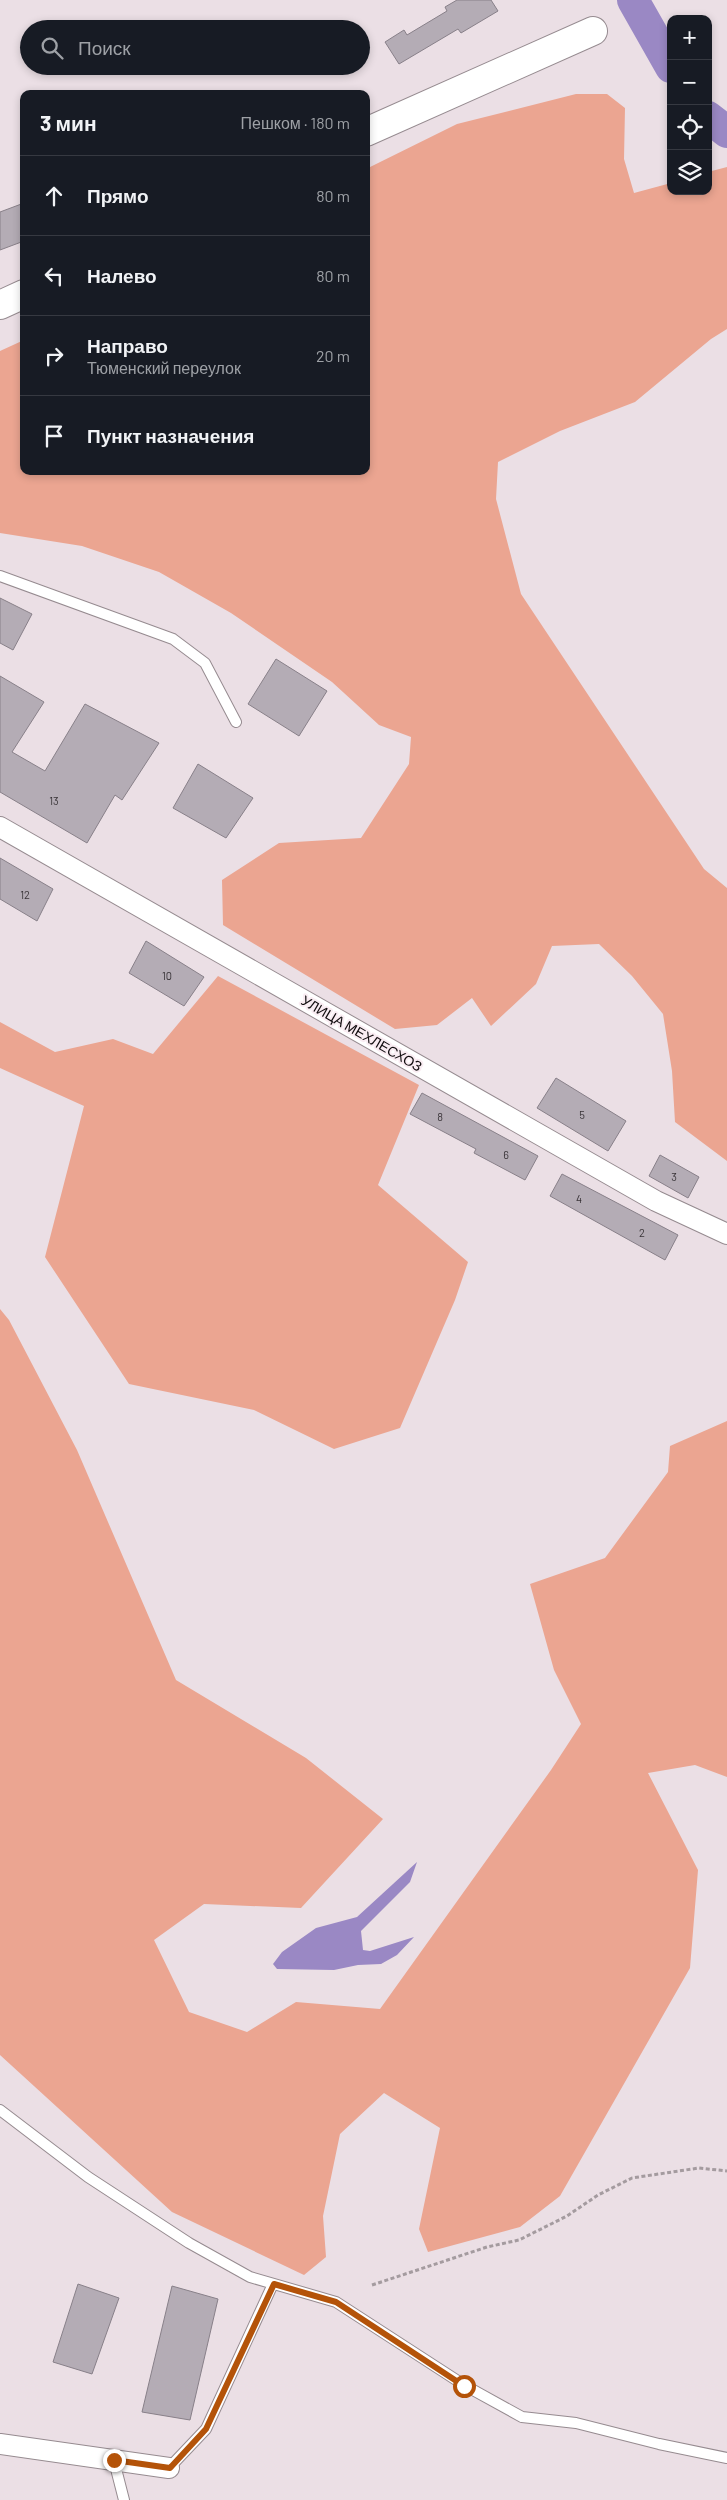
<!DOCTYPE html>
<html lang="ru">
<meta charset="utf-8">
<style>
body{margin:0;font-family:Barlow,sans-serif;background:#20242c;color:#f1f3f6}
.controls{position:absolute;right:15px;top:15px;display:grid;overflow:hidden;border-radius:10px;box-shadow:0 2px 8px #0003}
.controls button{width:45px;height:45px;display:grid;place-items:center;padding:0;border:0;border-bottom:1px solid #363941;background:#171b24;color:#f1f3f6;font:25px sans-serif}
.stop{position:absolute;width:15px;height:15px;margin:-11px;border:4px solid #b45309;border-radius:50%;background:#fff}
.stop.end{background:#b45309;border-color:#fff;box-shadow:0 1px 5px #0008}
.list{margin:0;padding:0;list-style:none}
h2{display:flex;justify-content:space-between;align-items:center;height:65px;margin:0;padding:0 20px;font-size:21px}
h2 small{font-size:16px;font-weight:400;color:#9ea1a6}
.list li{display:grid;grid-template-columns:32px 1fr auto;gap:15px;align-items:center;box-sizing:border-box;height:80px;padding:0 20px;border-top:1px solid #363941}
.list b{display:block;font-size:19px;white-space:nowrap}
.list p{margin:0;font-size:16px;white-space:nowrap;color:#9ea1a6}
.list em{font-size:16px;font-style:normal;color:#9ea1a6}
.icon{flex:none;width:28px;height:28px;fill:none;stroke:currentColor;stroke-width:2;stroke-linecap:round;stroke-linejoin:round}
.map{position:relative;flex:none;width:727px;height:2500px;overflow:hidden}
.search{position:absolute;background:#171b24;box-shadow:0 2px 8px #0003;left:20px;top:20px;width:350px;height:55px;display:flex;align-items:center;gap:12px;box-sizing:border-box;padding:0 18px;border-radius:28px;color:#9ea1a6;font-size:19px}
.panel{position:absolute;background:#171b24;box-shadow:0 2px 8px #0003;left:20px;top:90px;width:350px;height:385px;border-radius:10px}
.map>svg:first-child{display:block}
.green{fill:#eba591}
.water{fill:#9a88c4}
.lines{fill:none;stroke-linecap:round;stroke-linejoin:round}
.river{stroke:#9a88c4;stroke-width:32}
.building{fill:#b4acb5;stroke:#888089}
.service-casing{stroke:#968b90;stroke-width:12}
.minor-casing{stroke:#968b90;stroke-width:22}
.primary-casing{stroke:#968b90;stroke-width:30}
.path{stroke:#a49b9f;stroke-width:3;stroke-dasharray:4 2.5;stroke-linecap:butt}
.service{stroke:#fff;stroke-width:10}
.minor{stroke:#fff;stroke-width:20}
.primary{stroke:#fff;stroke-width:28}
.route{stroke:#b45309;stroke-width:6}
.labels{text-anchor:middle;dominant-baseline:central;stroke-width:4;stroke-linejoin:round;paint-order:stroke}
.number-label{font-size:11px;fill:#383337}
.street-label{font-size:14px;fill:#0f0b0d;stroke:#f9ecf2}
</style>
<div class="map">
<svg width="727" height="2500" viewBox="0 0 727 2500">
<rect width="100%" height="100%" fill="#ebdfe5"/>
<!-- green -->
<path class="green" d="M576,94H607L625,108L624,159L634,193L671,183V191H708V172L727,167V329L711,339L635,402L560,431L498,462L496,499L521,594L704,869L727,888V1161L675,1122L672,1071L663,1014L632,976L599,944L552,946L536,984L491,1026L472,998L437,1025L395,1029L223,925L222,880L279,843L361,838L409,764L411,737L379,725L332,682L231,613L159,572L82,546L0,533V351L24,340V471H366V169L457,124Z
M218,976L419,1085L378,1185L468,1262L455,1300L400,1428L334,1449L254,1410L129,1384L45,1257L84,1106L0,1068V1022L55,1052L113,1039L153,1054Z
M0,1309L9,1320L77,1450L176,1680L306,1758L383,1819L301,1908L204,1904L154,1940L189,2012L247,2032L296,2002L380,2009L551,1770L581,1724L554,1670L530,1584L605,1558L668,1472L670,1446L727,1421V1777L695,1765L648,1773L698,1870L690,1968L560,2196L520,2227L428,2252L419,2229L440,2128L384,2093L340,2134L323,2216L326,2257L304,2275L172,2212L0,2055Z"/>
<!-- water -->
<path class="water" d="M417,1862L410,1882L361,1931L363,1950L370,1951L414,1937L397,1955L381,1964L358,1965L334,1970L277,1969L273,1964L282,1952L316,1928L357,1917Z"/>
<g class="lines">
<!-- river -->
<path class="river" d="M633,0L671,67
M708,117L727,132"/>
</g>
<!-- building -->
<path class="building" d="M457,0H491L498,11L461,33L458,29L399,64L385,42L404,30L407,35L447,11L445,7Z
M24,203V241L0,250V212Z
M0,598L32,614L13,650L0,643Z
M276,659L327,691L299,736L248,704Z
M0,676L44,702L12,752L45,771L85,704L159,743L122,800L115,795L87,843L0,792Z
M198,764L253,798L226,838L173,808Z
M0,858L53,889L37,921L0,899Z
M146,941L204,977L184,1006L129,973Z
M556,1078L626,1121L608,1151L537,1108Z
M422,1093L538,1156L525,1180L474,1153L476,1149L410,1114Z
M660,1155L699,1177L688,1198L649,1176Z
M562,1174L678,1235L665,1260L550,1196Z
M78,2284L119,2298L92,2374L53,2362Z
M172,2286L218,2299L190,2420L142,2412Z"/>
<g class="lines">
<!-- service casing -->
<g class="service-casing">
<path id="service" d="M0,576L173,639L205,663L236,722
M0,2110L88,2177L189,2243L250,2277L336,2302L464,2385L522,2417L576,2423L659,2444L727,2458
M114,2461L124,2500
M169,2468L206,2429L273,2284"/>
</g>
<!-- minor casing -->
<g class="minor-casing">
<path id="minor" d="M0,827L656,1201L727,1234
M0,2444L169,2468"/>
</g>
<!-- primary casing -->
<g class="primary-casing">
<path id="primary" d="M366,132L593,31
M0,305L24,294"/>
</g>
<!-- path -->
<path class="path" d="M372,2285L487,2247L519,2240L567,2216L598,2195L632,2178L699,2168L727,2171"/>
<!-- service -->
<use href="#service" class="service"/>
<!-- minor -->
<use href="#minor" class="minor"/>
<!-- primary -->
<use href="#primary" class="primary"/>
</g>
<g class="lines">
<!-- route -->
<path class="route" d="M114,2460L170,2468L206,2429L274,2284L336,2302L464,2386"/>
</g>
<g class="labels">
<!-- number labels -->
<g class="number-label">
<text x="54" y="800">13</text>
<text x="25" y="894">12</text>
<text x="167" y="975">10</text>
<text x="582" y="1114">5</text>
<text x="440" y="1116">8</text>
<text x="506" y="1154">6</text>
<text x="674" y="1176">3</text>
<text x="579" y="1198">4</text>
<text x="642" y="1232">2</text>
</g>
<!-- street labels -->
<g class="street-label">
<text transform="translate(362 1033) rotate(30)">УЛИЦА МЕХЛЕСХОЗ</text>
</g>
</g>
</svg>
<div class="controls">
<button>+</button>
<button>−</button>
<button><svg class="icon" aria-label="locate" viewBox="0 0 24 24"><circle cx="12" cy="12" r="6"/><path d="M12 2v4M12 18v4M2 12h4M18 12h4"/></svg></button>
<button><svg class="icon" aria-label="layers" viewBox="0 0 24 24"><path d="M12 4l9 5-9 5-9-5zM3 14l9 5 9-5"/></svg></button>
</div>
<div class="stop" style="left:464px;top:2386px"></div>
<div class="stop end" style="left:114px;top:2460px"></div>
<div class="search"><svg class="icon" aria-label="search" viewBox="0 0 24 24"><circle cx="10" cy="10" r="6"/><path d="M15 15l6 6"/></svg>Поиск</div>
<section class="panel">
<h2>3 мин<small>Пешком · 180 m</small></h2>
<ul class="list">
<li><svg class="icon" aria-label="ahead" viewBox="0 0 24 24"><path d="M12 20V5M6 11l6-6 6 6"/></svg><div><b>Прямо</b></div><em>80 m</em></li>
<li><svg class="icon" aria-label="left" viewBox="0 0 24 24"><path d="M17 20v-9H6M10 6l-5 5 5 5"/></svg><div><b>Налево</b></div><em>80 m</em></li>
<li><svg class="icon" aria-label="right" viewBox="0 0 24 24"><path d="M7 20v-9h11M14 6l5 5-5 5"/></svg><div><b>Направо</b><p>Тюменский переулок</p></div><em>20 m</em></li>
<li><svg class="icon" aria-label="arrive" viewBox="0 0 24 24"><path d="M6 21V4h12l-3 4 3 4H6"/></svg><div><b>Пункт назначения</b></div></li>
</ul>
</section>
</div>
